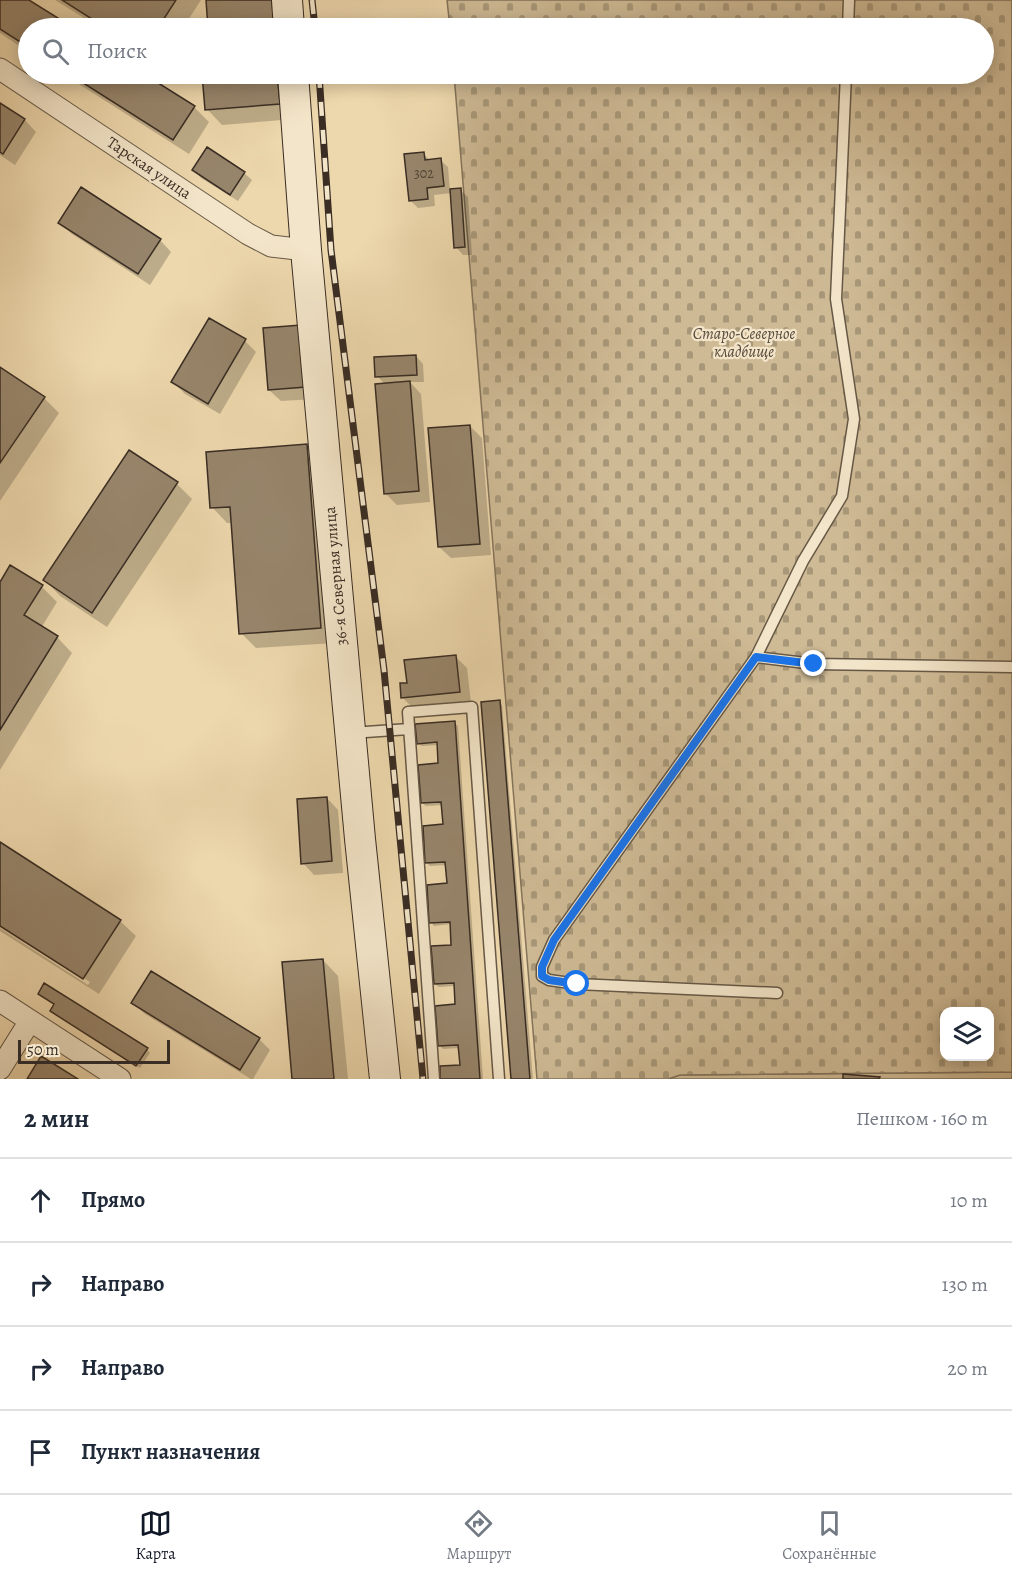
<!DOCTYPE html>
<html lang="ru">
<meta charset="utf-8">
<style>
body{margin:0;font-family:Alegreya,serif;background:#f2f2f3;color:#1f2937}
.controls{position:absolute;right:18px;bottom:18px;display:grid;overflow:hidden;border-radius:12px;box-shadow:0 3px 15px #0003}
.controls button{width:54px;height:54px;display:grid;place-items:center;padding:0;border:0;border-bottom:2px solid #e0e1e3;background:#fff;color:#1f2937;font:30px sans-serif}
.scale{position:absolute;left:18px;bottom:15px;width:152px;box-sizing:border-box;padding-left:6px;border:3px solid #392d24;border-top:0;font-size:16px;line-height:21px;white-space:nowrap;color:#392d24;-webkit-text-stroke:4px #f3e5c9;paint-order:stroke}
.stop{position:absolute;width:18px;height:18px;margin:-14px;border:4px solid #1a73e8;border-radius:50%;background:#fff}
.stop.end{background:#1a73e8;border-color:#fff;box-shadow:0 2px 6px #0008}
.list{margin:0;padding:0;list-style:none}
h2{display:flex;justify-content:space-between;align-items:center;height:78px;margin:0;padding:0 24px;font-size:26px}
h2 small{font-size:20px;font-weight:400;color:#747a83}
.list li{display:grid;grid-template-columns:39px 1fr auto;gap:18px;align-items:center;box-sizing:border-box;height:84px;padding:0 24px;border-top:2px solid #e0e1e3}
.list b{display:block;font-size:22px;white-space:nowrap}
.list em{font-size:20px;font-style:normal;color:#747a83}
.icon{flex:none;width:33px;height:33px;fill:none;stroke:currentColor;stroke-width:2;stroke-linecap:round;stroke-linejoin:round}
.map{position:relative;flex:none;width:1012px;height:1079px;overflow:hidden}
.search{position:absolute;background:#fff;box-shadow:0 3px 15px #0003;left:18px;right:18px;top:18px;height:66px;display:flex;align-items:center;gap:15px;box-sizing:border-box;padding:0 21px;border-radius:33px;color:#747a83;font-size:22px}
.sheet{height:414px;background:#fff}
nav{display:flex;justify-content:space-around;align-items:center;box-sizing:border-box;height:84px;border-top:2px solid #e0e1e3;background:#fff;font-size:16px;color:#747a83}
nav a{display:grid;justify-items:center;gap:3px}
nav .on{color:#111827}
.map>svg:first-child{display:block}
.green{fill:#ceba95;stroke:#84745c;stroke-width:1.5}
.cemetery{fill:url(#cemetery-stones);stroke:#84745c;stroke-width:1.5;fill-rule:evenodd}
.shadow{fill:#0003}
.building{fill:#97856b;stroke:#392d24;stroke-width:1.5}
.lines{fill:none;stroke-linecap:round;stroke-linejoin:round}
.lane-casing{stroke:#665846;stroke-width:13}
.street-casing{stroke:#665846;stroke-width:23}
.secondary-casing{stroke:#392d24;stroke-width:32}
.lane{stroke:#f3e5c9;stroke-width:10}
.street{stroke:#f3e5c9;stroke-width:21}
.secondary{stroke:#f3e5c9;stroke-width:30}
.rail-casing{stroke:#392d24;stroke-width:7}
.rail{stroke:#f3e5c9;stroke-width:4.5;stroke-dasharray:14;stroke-linecap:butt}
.route{stroke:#1a73e8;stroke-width:8}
.labels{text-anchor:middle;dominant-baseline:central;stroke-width:4.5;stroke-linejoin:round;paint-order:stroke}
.number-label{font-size:14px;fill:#504336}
.street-label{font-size:16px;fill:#392d24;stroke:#f3e5c9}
.park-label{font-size:16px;font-style:italic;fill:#57493b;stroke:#f3e5c9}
</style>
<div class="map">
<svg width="1012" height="1079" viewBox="0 0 1012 1079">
<defs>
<pattern id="cemetery-stones" width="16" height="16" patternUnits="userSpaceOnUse" patternTransform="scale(1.5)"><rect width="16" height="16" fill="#ceba95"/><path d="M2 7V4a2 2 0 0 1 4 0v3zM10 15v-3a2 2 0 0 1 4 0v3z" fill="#a89879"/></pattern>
</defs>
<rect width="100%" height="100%" fill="#edd7ac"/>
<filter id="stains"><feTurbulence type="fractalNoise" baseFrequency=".00333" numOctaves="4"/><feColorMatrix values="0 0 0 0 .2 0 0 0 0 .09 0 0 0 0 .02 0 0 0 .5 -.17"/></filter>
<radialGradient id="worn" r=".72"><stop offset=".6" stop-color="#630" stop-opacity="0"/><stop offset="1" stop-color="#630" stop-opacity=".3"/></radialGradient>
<!-- green -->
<path class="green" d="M1012,1072V1079H668L680,1075Z"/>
<!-- cemetery -->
<path class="cemetery" d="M447,0H1012V1072L680,1075L668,1079H537L454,74H984V28H450ZM944,1011H990V1056H944Z"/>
<!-- shadow -->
<path class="shadow" d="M0,0H26L71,28H28V52L0,33Z
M55,0H201L183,28H100Z
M208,0H285L287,28H210Z
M63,74H141L194,107L209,122L189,154Z
M204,74H291L295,119L222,125L207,109Z
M0,105L25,120L36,132L15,165L0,155Z
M423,153L430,161L440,160L448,167L450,191L460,190L468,197L472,255H463L456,247L452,193L434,195L435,206L418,208L410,200Z
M194,170L244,173L252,180L238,201L201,178Z
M60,223L160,240L171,252L150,285L72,234Z
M264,330L316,399L281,401L269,390Z
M245,341L256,352L220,414L185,394L173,382Z
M416,356L423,364L424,382H410L421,394L430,502L397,505L386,494L385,384L377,376Z
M0,368L44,398L59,413L0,501Z
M470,426L482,438L491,555L451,558L439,547Z
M307,446L322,461L335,643L256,648L241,633L233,523H227L212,507Z
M177,484L192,499L107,627L60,596L45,580Z
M0,585L42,587L57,602L41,628L57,637L72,653L0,770Z
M455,656L467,668L471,703L414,709L402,697L408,684Z
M499,702L502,705L533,1079H513Z
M454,722L458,726L483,1079H442L461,1066L460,1048L443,1049L440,1046L457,1006L456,986L439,987L435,984L453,946L451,924L434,926L431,922L448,885L447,865L430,866L427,863L444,826L443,805L426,806L422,803L440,765L438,745L422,746L418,743Z
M327,798L338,810L343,873L314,875L303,863Z
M0,844L120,921L136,936L99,994L0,931V928L88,985L90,982L0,925Z
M323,960L338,976L348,1079H294Z
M133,1003L259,1039L270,1050L253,1079H251L145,1014Z
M55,1014L147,1049L150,1053L140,1068Z"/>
<!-- building -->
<path class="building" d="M0,0H29L74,28H28V47L0,29Z
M62,0H176L158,28H106Z
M206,0H272L274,28H208Z
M69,74H144L195,106L173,140Z
M202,74H277L280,104L205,110Z
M0,103L25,119L3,154L0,152Z
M207,147L245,172L230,195L192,170Z
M424,152L425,160L441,158L444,186L427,188L428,199L409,201L404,154Z
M81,187L161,239L138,274L58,223Z
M461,188L465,247L454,248L450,189Z
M209,318L246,339L208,404L171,382Z
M301,325L306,387L268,390L263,328Z
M416,355L417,375L375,377L374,357Z
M0,367L45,397L0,463Z
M410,381L419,491L384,494L375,384Z
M470,425L480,544L438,547L428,428Z
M307,444L321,628L239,634L230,507L210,508L206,452Z
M129,450L178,482L92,613L43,580Z
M10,565L43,585L24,615L58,636L0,730V582Z
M456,655L460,692L401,698L400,683H407L404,660Z
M500,700L530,1079H511L481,702Z
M455,721L480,1079H440V1066L460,1065L458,1045L438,1046L435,1006L455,1004L454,983L434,984L431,946L451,945L450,922L429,923L427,885L447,883L445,862L425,863L423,826L443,824L441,802L421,803L418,765L438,763L437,742L417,744L415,724Z
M327,797L332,861L301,864L297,799Z
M0,842L121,920L83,979L0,926Z
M323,959L334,1079H292L282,962Z
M151,971L260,1038L240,1070L131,1003Z
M44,983L148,1048L136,1066L50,1011L54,1004L38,994Z
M41,1056L78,1079H27Z
M843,1074L880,1077L879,1079H843Z"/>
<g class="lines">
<!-- lane casing -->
<g class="lane-casing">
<path id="lane" d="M848,28L849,0
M756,657L814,664L1012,667
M351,733L409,729
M777,993L577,984L549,980L542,976V967L554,940L756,657L803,561L842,496L854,419L836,299L846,74
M434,1079L408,712L472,707L499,1079"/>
</g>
<!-- street casing -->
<g class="street-casing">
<path id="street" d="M0,69L248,234L271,246L306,250
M0,1001L120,1079
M0,1069L30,1021"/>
</g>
<!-- secondary casing -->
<g class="secondary-casing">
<path id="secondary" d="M287,0L289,28
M293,74L306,250L360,839L385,1079"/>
</g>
<!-- lane -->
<use href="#lane" class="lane"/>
<!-- street -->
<use href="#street" class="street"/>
<!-- secondary -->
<use href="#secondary" class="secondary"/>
<!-- rail casing -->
<g class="rail-casing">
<path id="rail" d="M312,0L315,28
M319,74L331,250L384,670L423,1079"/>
</g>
<!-- rail -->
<use href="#rail" class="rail"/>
</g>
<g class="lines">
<!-- route -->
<path class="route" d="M577,984L549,980L542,976V967L554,940L756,657L814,664"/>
</g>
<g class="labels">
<!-- number labels -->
<g class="number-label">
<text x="424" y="173">302</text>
</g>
<!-- street labels -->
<g class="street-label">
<text transform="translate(149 168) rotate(34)">Тарская улица</text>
<text transform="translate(336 576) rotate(-95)">36-я Северная улица</text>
</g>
<!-- park labels -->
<g class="park-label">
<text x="744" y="334">Старо-Северное<tspan x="744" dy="18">кладбище</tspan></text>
</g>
</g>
<rect width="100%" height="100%" filter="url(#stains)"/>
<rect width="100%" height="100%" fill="url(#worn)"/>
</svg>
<div class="controls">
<button><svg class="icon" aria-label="layers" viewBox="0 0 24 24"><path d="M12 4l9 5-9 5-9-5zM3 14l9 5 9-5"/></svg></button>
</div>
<div class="scale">50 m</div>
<div class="stop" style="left:577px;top:984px"></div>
<div class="stop end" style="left:814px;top:664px"></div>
<div class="search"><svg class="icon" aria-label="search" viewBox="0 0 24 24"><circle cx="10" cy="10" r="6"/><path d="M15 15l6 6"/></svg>Поиск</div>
</div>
<section class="sheet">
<h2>2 мин<small>Пешком · 160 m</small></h2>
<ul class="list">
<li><svg class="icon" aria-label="ahead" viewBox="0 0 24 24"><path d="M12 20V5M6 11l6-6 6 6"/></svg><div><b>Прямо</b></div><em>10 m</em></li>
<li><svg class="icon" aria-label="right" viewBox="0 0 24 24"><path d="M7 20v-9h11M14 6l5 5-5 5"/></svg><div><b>Направо</b></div><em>130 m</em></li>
<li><svg class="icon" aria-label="right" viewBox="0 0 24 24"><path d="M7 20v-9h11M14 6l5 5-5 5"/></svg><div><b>Направо</b></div><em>20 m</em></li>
<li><svg class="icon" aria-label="arrive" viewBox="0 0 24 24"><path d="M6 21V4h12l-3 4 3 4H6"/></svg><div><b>Пункт назначения</b></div></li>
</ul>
</section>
<nav>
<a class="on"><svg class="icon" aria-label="map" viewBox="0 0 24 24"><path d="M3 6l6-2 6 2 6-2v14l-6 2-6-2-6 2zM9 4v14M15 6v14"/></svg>Карта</a>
<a><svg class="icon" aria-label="directions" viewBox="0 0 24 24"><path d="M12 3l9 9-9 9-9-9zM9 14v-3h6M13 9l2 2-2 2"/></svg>Маршрут</a>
<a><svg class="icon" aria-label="saved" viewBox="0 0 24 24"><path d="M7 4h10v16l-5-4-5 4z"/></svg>Сохранённые</a>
</nav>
